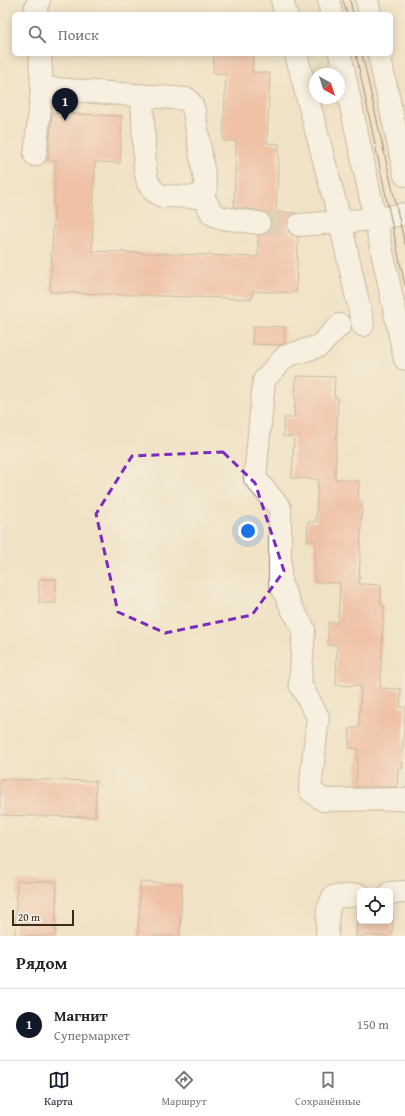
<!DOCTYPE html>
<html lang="ru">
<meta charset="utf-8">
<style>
body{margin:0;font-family:"Gentium Book Plus",serif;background:#f6f6f6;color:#222}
.controls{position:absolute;right:12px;bottom:12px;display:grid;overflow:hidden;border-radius:6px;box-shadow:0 2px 10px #0003}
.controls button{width:36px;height:36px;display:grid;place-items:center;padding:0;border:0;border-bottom:1px solid #e0e0e0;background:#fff;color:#222;font:20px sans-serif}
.compass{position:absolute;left:309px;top:68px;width:36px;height:36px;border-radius:50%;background:#fff;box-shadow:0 2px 10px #0003;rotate:141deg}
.scale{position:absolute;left:12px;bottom:10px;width:62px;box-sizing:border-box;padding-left:4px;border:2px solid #3b2a1e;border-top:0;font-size:11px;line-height:14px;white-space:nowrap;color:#3b2a1e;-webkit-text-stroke:3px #f7f3e8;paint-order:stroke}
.you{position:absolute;left:248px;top:531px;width:14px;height:14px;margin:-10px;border:3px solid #fff;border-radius:50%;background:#1a73e8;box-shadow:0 0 0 6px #1a73e833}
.badge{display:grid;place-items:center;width:26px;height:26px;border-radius:50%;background:#111827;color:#fff;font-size:13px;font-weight:700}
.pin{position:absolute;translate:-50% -33px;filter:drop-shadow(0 1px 2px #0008)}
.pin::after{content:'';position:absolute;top:21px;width:14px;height:12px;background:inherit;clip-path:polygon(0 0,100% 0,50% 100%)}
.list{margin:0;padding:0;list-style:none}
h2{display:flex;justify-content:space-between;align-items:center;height:52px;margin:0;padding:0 16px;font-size:17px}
h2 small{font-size:13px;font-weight:400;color:#767676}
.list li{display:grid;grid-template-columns:26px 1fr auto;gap:12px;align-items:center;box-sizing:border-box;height:72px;padding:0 16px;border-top:1px solid #e0e0e0}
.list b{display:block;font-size:15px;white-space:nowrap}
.list p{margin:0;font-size:13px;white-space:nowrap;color:#767676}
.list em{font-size:13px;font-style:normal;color:#767676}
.icon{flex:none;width:22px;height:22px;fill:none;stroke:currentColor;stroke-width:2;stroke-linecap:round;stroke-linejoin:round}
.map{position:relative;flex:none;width:405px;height:936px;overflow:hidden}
.search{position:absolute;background:#fff;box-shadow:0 2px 10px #0003;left:12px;right:12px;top:12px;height:44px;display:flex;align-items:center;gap:10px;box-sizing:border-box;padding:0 14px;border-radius:6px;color:#767676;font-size:15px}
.sheet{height:124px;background:#fff}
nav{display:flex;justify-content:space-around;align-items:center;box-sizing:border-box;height:56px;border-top:1px solid #e0e0e0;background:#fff;font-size:11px;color:#767676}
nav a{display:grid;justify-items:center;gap:2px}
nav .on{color:#111827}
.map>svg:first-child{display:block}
.building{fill:#ef9a81}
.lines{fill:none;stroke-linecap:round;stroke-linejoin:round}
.minor-tunnel{stroke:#ccbda4;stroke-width:22;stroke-dasharray:22 11;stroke-linecap:butt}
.minor-casing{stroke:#968672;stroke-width:24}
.minor{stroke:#fff;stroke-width:22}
.tram{stroke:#3b2a1e;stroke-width:1}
.marked{fill:none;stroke:#7b2cbf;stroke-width:3;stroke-dasharray:8 5;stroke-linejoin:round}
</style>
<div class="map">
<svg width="405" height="936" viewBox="0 0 405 936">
<rect width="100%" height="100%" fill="#f7f3e8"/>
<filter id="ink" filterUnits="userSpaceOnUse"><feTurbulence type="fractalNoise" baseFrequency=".025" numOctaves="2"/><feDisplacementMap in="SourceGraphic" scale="8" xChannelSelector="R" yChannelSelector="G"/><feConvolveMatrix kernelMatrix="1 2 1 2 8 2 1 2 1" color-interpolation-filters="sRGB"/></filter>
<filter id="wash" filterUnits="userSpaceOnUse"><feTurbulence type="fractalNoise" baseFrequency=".012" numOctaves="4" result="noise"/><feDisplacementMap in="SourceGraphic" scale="16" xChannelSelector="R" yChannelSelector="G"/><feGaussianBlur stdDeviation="0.9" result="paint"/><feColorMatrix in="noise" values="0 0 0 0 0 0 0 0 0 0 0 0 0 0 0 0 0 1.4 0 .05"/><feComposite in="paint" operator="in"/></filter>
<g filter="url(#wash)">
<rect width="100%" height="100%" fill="#f0e2c5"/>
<g id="blocks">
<!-- building -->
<path class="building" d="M214,54H253L252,72L270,73L267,143L279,144L276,212L296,213L288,219L287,226L289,232L298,237L296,293L253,291L252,299L50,292L56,161L48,160L52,113L122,116L120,163L95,162L92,251L258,257V235L264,234L269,230L271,224V219L267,213L261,211L234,207L236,141H223L226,74L213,73Z
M253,326L285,327L284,344L280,345L252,344Z
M296,376L335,377L334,397H338L335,479L359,481L358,501L362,502L359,584L381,585V605H384L380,688L401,689L400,707H405L402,769L398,768L397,787H356L358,749L349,748L350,728H359L361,686L336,685L337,645H328V622L338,623L340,583L314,582L315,541L307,540L308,522H316L318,479L292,478L294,437L283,436L284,418H294Z
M39,579H56V603H39Z
M0,779L96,781L95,817L0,815Z
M17,881L57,882L55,936H15Z
M140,882L182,884L180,936H138Z
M357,912H360V921H390V913H393L392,936H356Z"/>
</g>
</g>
<g filter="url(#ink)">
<use href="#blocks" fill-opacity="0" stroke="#968672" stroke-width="1"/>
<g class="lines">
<!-- minor-tunnel -->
<path class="minor-tunnel" d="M259,223L299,225"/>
<!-- minor casing -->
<g class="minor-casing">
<path id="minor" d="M282,0L286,14
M329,0L331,14
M367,0L370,14
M37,14L36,7L39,0
M296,54L340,221L363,325
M340,54L405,359
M379,54L405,175
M42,88L187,99L192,105L194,111L206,188L202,193L196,197L162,196L154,191L148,183L145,170L142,95
M35,155L42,88L40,54
M202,193L212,214L222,218L259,223
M299,225L374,219L405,214
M340,325L319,346L286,356L264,380L255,478L280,508V583L292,609L304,629L300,684L318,717L310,790L323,800L405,799
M390,893L405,892
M327,936L328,910L333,897L360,895"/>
</g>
<!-- minor -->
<use href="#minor" class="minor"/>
<!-- tram -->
<path class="tram" d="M343,0L347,14
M350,0L353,14
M356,54L405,286
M362,54L405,245"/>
</g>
</g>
<!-- marked area -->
<path d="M0 0H405V936H0ZM223,452L255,483L284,571L252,615L165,633L118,612L96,514L132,456Z" fill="#f0e2c5" fill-opacity=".55" fill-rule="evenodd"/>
<path class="marked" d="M223,452L255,483L284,571L252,615L165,633L118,612L96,514L132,456Z"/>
</svg>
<div class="controls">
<button><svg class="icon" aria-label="locate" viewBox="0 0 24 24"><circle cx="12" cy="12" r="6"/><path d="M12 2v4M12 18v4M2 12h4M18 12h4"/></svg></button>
</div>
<svg class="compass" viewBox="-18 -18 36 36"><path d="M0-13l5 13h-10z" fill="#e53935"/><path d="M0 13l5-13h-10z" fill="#767676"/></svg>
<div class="scale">20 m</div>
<div class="you"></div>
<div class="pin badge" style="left:65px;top:121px">1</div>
<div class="search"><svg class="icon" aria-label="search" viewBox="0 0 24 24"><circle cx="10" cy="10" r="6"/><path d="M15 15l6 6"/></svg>Поиск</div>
</div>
<section class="sheet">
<h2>Рядом<small></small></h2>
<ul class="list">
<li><span class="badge">1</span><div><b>Магнит</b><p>Супермаркет</p></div><em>150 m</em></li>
</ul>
</section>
<nav>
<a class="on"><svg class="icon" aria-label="map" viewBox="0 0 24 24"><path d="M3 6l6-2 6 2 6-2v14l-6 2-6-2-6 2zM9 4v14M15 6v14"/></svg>Карта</a>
<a><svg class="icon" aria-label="directions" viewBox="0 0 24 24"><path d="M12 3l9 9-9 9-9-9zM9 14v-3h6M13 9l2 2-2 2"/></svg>Маршрут</a>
<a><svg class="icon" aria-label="saved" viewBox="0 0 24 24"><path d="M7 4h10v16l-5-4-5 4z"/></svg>Сохранённые</a>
</nav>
